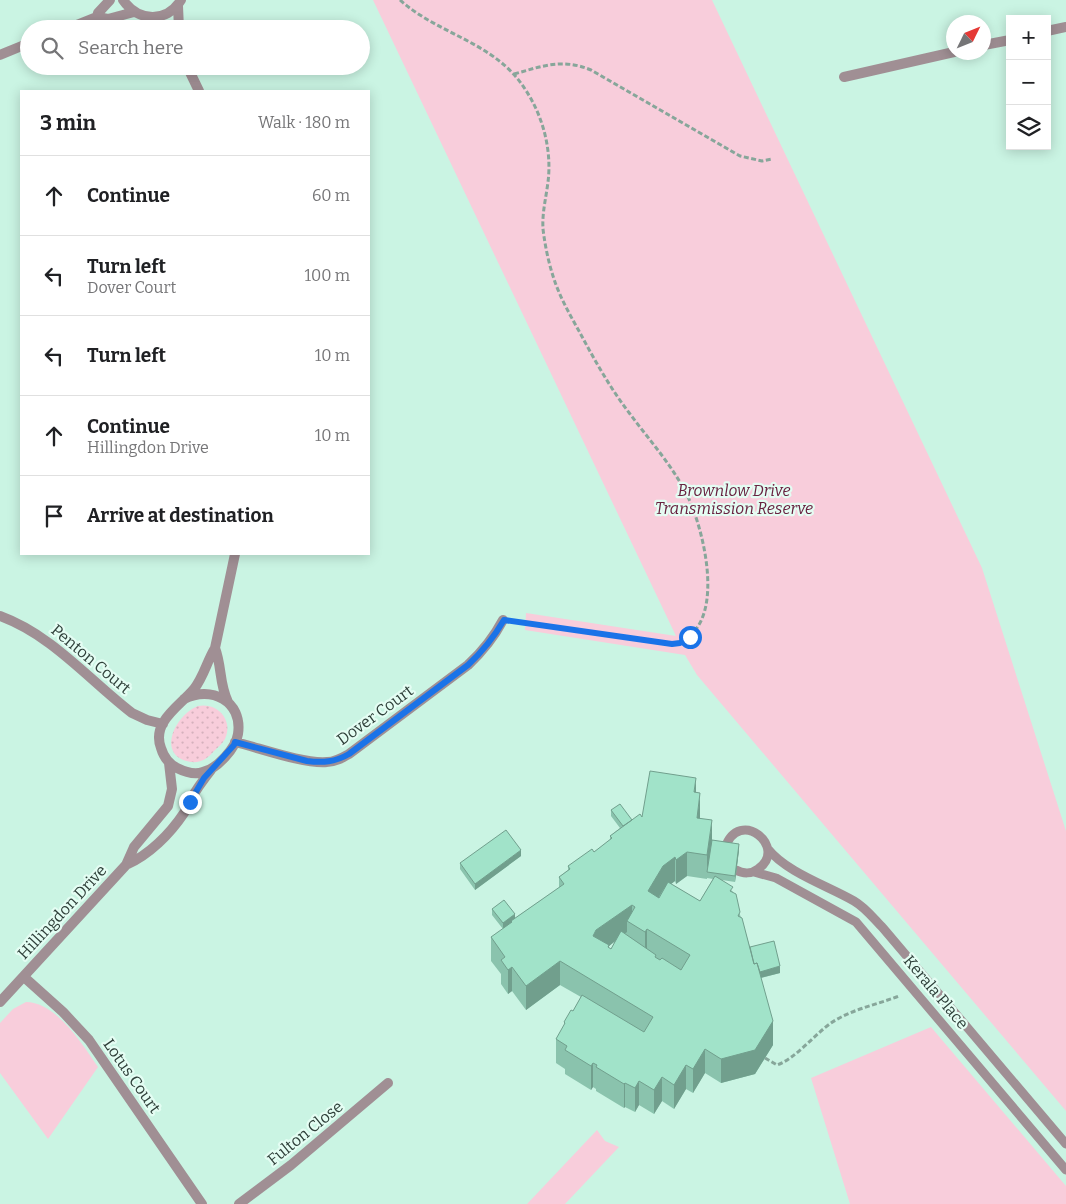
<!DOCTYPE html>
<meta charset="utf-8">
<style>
body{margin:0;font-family:Bitter,serif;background:#f6f6f6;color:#202124}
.controls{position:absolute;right:15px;top:15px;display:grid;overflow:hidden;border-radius:0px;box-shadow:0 2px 12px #0003}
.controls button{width:45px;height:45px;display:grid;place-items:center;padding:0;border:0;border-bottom:1px solid #e0e0e0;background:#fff;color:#202124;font:25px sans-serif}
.compass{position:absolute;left:946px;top:15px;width:45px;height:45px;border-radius:50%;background:#fff;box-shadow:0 2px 12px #0003;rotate:47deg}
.stop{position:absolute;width:15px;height:15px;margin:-11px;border:4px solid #1a73e8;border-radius:50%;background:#fff}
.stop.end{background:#1a73e8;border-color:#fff;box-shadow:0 1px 5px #0008}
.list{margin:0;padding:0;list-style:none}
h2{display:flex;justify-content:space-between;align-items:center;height:65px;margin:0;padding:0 20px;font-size:21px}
h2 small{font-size:16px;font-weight:400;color:#757577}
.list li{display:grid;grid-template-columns:32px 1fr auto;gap:15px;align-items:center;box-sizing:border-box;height:80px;padding:0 20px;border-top:1px solid #e0e0e0}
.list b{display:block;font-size:19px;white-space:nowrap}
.list p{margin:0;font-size:16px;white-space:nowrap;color:#757577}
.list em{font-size:16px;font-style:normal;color:#757577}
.icon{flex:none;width:28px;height:28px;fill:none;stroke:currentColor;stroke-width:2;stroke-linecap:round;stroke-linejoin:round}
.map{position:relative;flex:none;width:1066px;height:1204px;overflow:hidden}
.search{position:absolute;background:#fff;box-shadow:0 2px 12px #0003;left:20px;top:20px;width:350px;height:55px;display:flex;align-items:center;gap:12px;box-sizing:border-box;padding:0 18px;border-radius:28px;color:#757577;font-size:19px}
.panel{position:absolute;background:#fff;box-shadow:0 2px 12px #0003;left:20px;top:90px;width:350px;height:465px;border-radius:0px}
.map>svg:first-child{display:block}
.green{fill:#f8cddb}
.garden{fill:url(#garden-dots)}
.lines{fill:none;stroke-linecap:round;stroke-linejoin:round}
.path{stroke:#87a69a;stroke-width:3;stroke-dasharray:5 2.5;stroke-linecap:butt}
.lane{stroke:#a08f94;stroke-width:9}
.street{stroke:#a08f94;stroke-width:10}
.wall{fill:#8ac3ad;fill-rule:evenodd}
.shaded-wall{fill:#719f8d}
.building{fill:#a1e3c9;stroke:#719f8d;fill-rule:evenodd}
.route{stroke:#1a73e8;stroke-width:6}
.labels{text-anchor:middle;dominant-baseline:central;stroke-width:4.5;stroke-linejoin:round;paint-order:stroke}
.park-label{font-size:16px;font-style:italic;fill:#682240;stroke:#e4fdf3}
.street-label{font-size:16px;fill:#2e3f39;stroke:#e4fdf3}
</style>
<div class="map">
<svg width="1066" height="1204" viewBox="0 0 1066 1204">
<defs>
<pattern id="garden-dots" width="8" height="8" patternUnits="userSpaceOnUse" patternTransform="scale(1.25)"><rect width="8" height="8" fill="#f8cddb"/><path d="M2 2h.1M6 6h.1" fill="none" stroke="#d5b1bd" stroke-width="1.8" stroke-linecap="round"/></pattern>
</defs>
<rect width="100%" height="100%" fill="#caf4e3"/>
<!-- green -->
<path class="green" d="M373,0H712L982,568L1066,831V1111L697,675L685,655L525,630L526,613L676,636Z
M26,1002C56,1002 83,1045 98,1067L48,1139L0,1073V1023L13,1009Z
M931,1027L1066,1186V1204H850L811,1078Z
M597,1130L605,1141L619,1147L565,1204H527Z"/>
<!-- garden -->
<path class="garden" d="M198,706C217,702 234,720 225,739C222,744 218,747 214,751C208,758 202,763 191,762C155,756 175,715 198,706Z"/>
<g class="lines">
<!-- path -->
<path class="path" d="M400,0C439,35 495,42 525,89C543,116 552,150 548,182C546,198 542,213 543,229C545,246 549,265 555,282C561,299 570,315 579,331C594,359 610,388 630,414C650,441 673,466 688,497C705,533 729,632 672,644L518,622
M514,74C543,66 562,58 591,70L740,156L762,161L772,159
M765,1058L777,1065C795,1059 814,1035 831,1023C852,1009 876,1005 899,996"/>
<!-- lane -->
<path class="lane" d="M725,848C739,806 789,848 758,869C752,874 743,874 736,870
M768,849C786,872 828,886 854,901C866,908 874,919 883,928L1066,1144
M754,872L776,878L856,922L1066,1170"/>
<!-- street -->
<path class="street" d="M123,0C138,22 167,23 181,0
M178,6L179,29
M97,17L98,13L110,0
M145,17L157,29
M67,29L97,17L108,19L134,12
M1047,31L1066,27
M984,45L1010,40
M0,55L29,43
M187,66L199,91
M844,77L954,52
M0,616C52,635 88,679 132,713L147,720L163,724
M215,648C222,666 219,684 228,702
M184,699C211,685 243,701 238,734C236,748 217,769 203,772C195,775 185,772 177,768C169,764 164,758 161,748C151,722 180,706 194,689C204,676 207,661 215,648L235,554
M235,742C260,748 303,764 327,762C335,762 342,758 349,754L468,665C483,651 494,637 503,620
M126,865L134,847L168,806L172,789L169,763
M24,977L63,1012L89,1040L202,1204
M0,1002L126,865C149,855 170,834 184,813C187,809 189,804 191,799C197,788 204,779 211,770
M239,1204L291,1165L388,1083"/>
</g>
<!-- wall -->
<path class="wall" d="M696,792L700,818L712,840L739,850L735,882L722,880L733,892L750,947L780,973L761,978L773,1045L755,1074L721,1083L705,1073L693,1093L686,1089L674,1109L662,1101L654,1114L639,1105L635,1112L625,1107L624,1108L596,1091V1089L593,1087L591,1090L565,1074V1069L556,1063V1039L564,1026V1022L573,1011L581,997L560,985L526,1010L512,991L508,994L501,984V974L491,961V937L503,929L492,915V909L515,918L559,888V877L568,870V866L594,852L610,840V836L620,828L611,816V810L632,820L642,817ZM687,876L707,879V878L713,879L700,901L671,884L675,881L676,884ZM615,941L611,949L609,948V946Z
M521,856L475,890L460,869V863Z"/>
<!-- shaded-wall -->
<path class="shaded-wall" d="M696,778V802L694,792Z
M700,793V817L697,842V818Z
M712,820V844L707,872V879V855Z
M739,844V850L735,882V876Z
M521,850V856L475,890V884Z
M687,852V876L676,884V860Z
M675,857V881L663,890L648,915V891L663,866Z
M632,905V923L627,921V932L609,946V969L593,936L596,930Z
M515,914V920L511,921V924L503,929V923Z
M647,929V953L645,956V932Z
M560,961V985L526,1010V986Z
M780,966V973L752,980V974Z
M512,967V991L508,994V970Z
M773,1021V1045L755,1074L721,1083V1059Z
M705,1049V1073L693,1093V1069Z
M593,1063V1087L591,1090V1066Z
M686,1065V1089L674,1109V1085Z
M662,1077V1101L654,1114V1090Z
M639,1081V1105L635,1112V1088Z
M625,1083V1107L624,1108V1084Z"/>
<!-- building -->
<path class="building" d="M650,771L696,778L694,792L700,793L697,818L712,820L707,855L687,852L676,860L675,857L663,866L648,891L659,898L668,882L700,901L715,876L733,887L730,891L736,894L740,912L738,916L742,918L754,964L757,963L773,1021L755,1050L721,1059L705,1049L693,1069L686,1065L674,1085L662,1077L654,1090L639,1081L635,1088L625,1083L624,1084L596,1067L597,1065L593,1063L591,1066L565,1050L567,1046L556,1039L565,1023L564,1022L571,1010L573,1011L582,995L644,1032L653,1017L560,961L526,986L512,967L508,970L501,960L505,957L491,937L512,922L511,921L564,884L559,877L570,869L568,866L592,849L594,852L612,838L610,836L640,814L642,817ZM632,905L635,907L627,921L645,932L647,929L690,955L681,970L662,958L660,960L655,957L656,955L621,931L611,949L608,947L609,945L593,936L596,930Z
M620,804L632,820L623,826L611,810Z
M506,830L521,850L475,884L460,863Z
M712,840L739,844L735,876L707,872Z
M504,900L515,914L503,923L492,909Z
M774,941L780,966L760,972L757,963L754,964L750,947Z"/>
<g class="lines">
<!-- route -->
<path class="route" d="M190,802L204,778L234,745L235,742L307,761C323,763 335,762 349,754L468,665C483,651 494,637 504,620L672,644L680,643L690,637"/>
</g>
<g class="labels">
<!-- park labels -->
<g class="park-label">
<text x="734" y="490">Brownlow Drive<tspan x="734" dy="18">Transmission Reserve</tspan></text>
</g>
<!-- street labels -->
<g class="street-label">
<text transform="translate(91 659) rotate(40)">Penton Court</text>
<text transform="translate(375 715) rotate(-36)">Dover Court</text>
<text transform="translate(62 912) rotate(-47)">Hillingdon Drive</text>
<text transform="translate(936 992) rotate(50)">Kerala Place</text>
<text transform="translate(132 1076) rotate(55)">Lotus Court</text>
<text transform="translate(305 1133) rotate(-39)">Fulton Close</text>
</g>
</g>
</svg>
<div class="controls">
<button>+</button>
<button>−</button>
<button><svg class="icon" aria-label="layers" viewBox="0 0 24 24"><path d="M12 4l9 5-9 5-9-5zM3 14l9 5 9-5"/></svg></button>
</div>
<svg class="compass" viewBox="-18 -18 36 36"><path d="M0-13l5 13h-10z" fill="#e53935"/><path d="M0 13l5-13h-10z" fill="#757577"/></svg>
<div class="stop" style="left:690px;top:637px"></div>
<div class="stop end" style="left:190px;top:802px"></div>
<div class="search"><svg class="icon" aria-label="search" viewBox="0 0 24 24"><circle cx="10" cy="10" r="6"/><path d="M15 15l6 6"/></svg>Search here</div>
<section class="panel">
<h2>3 min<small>Walk · 180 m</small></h2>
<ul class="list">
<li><svg class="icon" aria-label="ahead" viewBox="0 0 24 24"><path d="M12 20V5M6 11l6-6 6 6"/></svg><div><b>Continue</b></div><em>60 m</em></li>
<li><svg class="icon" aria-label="left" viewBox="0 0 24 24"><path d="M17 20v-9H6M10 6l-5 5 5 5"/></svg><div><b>Turn left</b><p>Dover Court</p></div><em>100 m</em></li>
<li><svg class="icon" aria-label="left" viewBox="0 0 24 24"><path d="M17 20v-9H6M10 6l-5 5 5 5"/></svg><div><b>Turn left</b></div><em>10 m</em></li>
<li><svg class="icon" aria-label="ahead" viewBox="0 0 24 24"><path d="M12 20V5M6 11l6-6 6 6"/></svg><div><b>Continue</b><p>Hillingdon Drive</p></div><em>10 m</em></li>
<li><svg class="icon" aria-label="arrive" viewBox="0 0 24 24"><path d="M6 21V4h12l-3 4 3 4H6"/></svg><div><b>Arrive at destination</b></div></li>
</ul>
</section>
</div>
